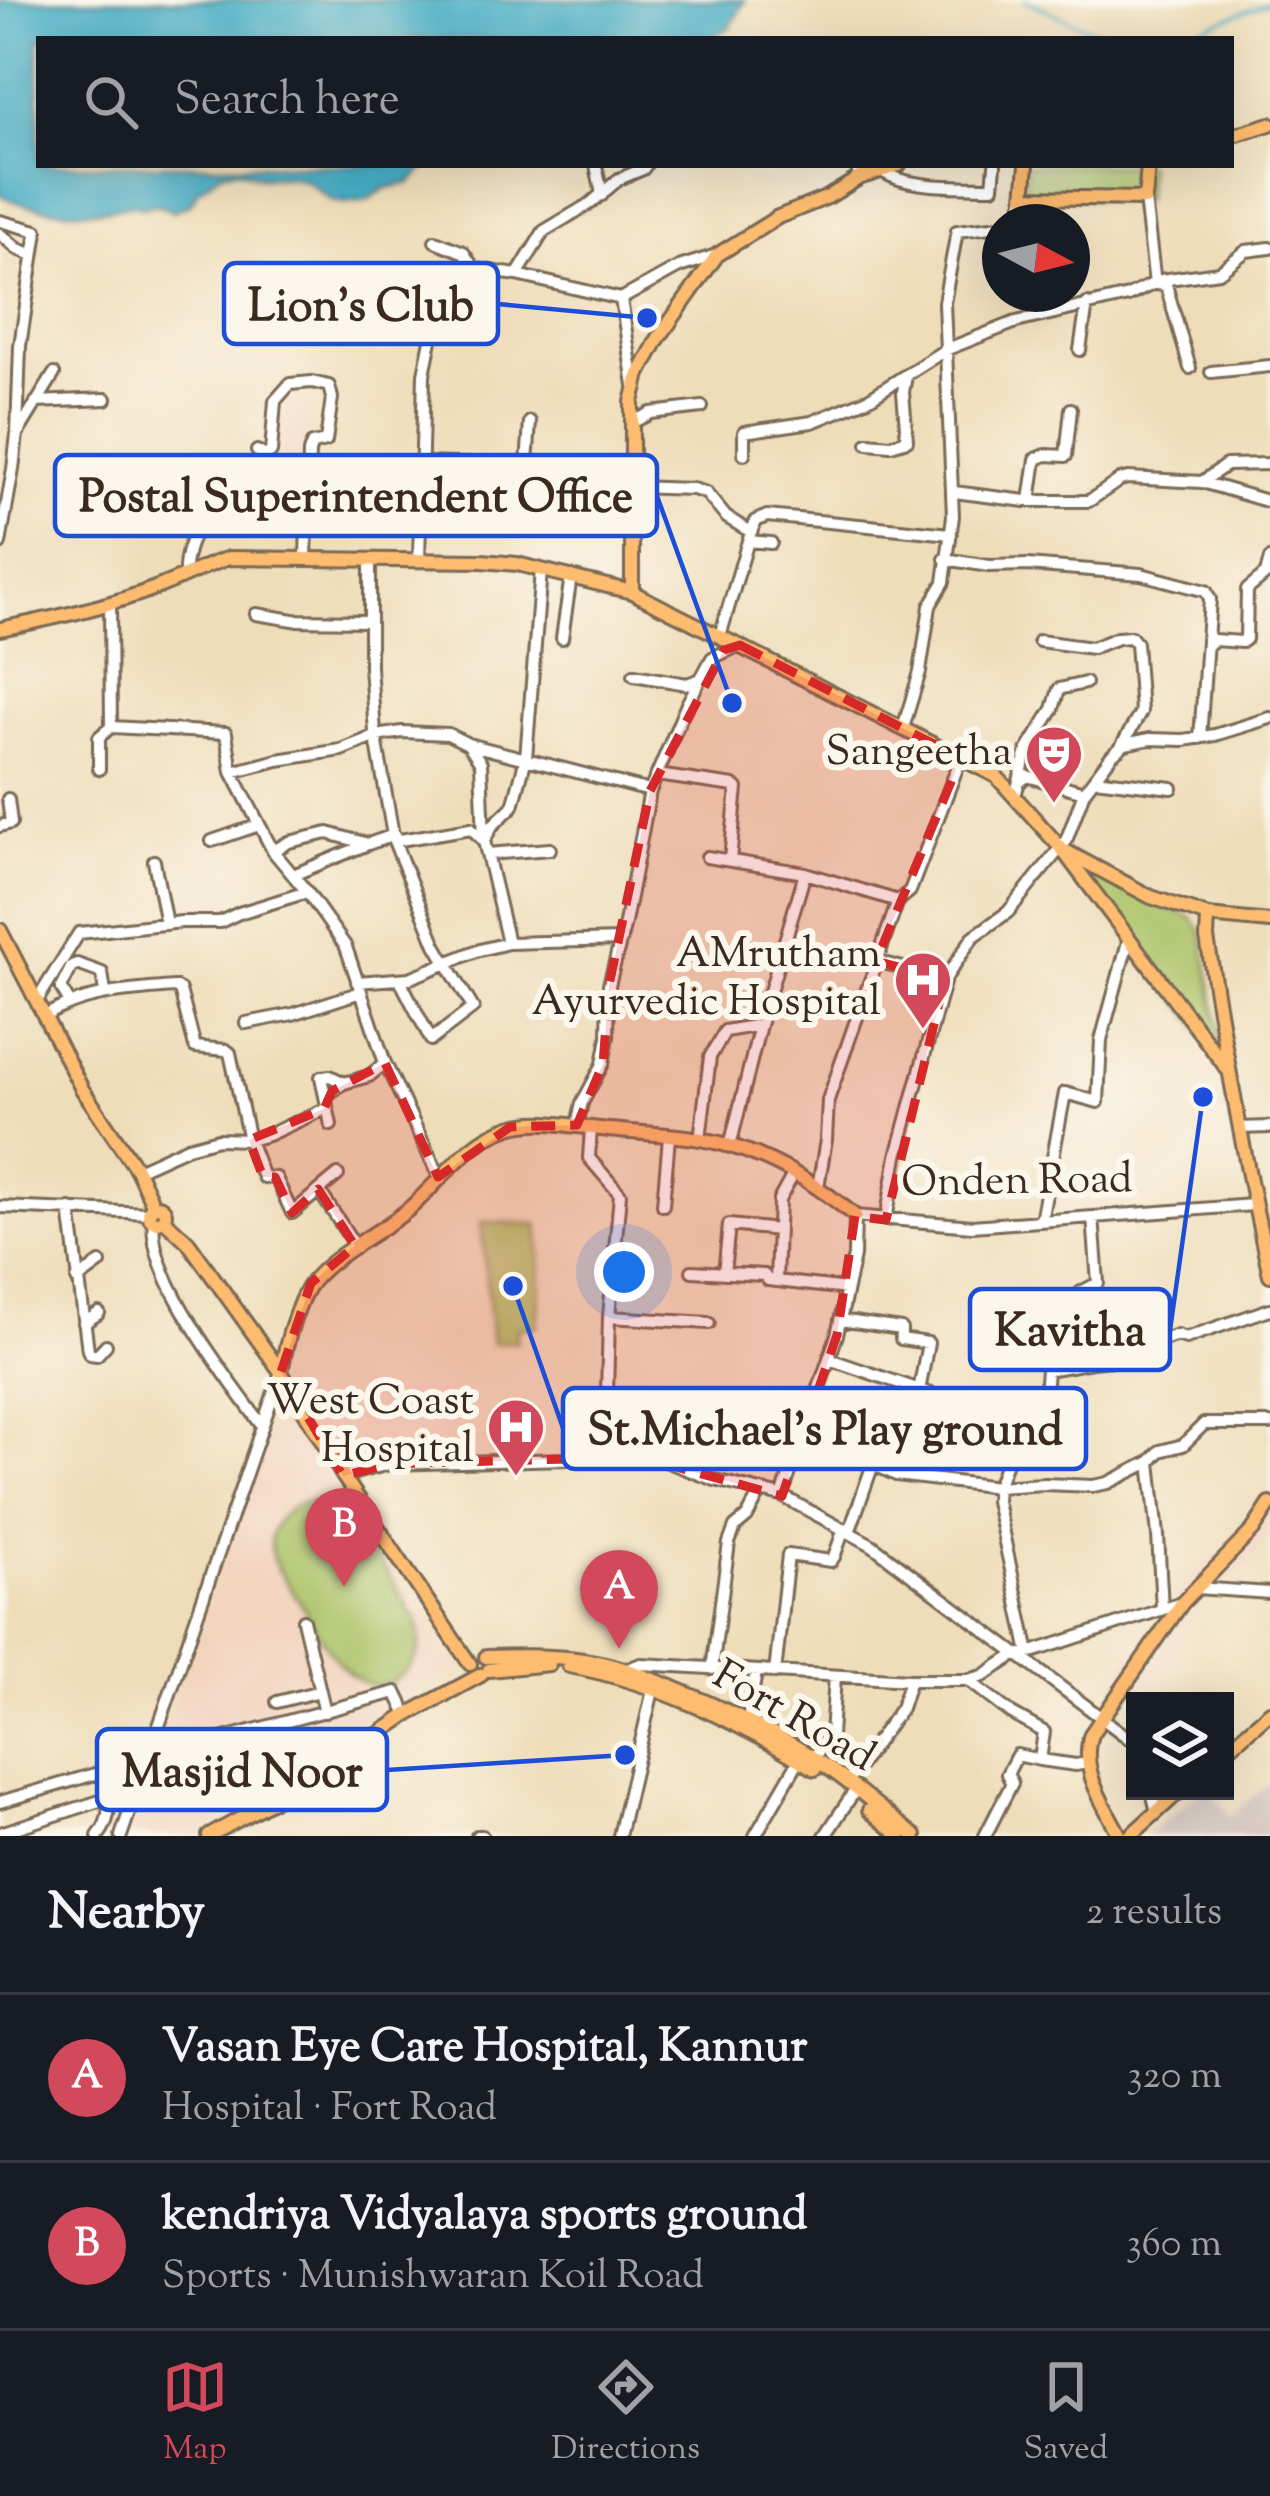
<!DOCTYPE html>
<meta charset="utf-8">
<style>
body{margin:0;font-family:"Sorts Mill Goudy",serif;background:#242831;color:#f1f3f6}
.controls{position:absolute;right:36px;bottom:36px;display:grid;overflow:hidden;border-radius:0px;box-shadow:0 12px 48px #0002}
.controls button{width:108px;height:108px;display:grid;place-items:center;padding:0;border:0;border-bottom:3px solid #363941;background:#171b24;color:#f1f3f6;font:60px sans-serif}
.compass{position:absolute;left:982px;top:204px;width:108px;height:108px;border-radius:50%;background:#171b24;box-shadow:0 12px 48px #0002;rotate:97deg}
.you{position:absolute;left:624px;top:1272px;width:42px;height:42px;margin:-30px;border:9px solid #fff;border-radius:50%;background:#1a73e8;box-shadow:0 0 0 18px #1a73e833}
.badge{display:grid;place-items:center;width:78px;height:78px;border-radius:50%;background:#d1495b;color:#fff;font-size:39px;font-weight:700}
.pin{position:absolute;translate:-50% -99px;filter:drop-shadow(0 3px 6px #0008)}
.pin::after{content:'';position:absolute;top:63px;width:42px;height:36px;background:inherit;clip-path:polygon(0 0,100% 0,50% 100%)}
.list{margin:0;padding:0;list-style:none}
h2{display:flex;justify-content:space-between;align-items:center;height:156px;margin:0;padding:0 48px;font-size:51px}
h2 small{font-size:39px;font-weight:400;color:#9ea1a6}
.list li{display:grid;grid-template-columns:78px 1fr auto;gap:36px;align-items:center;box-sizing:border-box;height:168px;padding:0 48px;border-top:3px solid #363941}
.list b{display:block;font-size:45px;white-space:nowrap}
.list p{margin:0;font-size:39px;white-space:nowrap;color:#9ea1a6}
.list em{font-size:39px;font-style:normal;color:#9ea1a6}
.icon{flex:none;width:66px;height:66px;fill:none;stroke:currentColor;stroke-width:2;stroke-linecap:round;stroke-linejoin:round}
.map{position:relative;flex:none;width:1270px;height:1836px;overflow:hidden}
.search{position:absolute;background:#171b24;box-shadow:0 12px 48px #0002;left:36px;right:36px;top:36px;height:132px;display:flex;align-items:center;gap:30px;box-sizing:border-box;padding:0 42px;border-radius:0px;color:#9ea1a6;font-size:45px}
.sheet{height:492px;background:#171b24}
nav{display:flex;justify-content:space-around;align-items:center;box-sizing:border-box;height:168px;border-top:3px solid #363941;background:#171b24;font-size:33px;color:#9ea1a6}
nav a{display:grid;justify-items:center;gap:6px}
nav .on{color:#d1495b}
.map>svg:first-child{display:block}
.built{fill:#f3d4bf}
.industrial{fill:#cfc0bb}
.green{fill:#acc368;stroke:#747643;stroke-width:3}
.water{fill:#47afc6;stroke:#416c72;stroke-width:3}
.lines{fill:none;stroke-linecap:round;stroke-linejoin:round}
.stream{stroke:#47afc6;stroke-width:3}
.minor-casing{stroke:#7a6955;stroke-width:16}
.major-casing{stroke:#7a6955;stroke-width:18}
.minor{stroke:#fff;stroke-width:10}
.major{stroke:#febc70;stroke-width:12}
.marked{fill:#d62828;fill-opacity:0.2;stroke:#d62828;stroke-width:9;stroke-dasharray:24 15;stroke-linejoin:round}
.labels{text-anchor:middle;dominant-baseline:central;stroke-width:12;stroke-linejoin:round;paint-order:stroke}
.poi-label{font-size:42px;fill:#3b2a1e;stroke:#fbf7ec;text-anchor:end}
.street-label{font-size:42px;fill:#3b2a1e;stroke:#fbf7ec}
.leader{fill:none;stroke:#1d4ed8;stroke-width:4.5}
.callout-dot{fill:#1d4ed8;stroke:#fbf7ec;stroke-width:4.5}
.callout{fill:#fbf7ec;stroke:#1d4ed8;stroke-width:4.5}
.callout-label{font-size:45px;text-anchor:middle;font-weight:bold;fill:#3b2a1e}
</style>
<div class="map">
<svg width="1270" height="1836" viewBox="0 0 1270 1836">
<rect width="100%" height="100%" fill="#fbf7ec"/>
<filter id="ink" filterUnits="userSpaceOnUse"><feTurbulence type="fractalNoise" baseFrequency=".00833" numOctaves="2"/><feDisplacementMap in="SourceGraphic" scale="24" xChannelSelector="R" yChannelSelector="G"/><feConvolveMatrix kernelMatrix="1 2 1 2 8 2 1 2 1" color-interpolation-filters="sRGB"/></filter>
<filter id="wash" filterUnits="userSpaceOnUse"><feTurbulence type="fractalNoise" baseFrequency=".004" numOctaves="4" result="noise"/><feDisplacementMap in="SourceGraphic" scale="48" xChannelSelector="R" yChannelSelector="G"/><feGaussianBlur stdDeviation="2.7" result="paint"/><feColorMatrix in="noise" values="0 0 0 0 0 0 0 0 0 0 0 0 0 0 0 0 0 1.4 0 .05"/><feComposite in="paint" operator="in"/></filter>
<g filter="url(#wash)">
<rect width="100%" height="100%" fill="#efddba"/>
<!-- built -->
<path class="built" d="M283,402L311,405L303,488L293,487L294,476L288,474V465L278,463Z
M423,1388L425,1392L432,1389L452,1388L456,1390L460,1421L455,1426L433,1429L430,1409L387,1416V1400L395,1392Z
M285,1403L457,1661L459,1668L455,1674L419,1691L195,1836H126L279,1405Z
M1270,1476V1535L1263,1545L1243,1570L1199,1601L1179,1647L1165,1670L1152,1674L1144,1689L1135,1681L1115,1679L1136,1644L1185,1583L1252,1513Z"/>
<!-- industrial -->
<path class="industrial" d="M1270,1783V1836H1145L1201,1791H1210L1230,1816Z"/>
<!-- green -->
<path class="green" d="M1026,165H1148L1145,199L1024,197Z
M1067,853L1149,900L1192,918L1202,932L1224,1060Z
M481,1222L538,1224L541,1270L537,1326L517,1328V1341L492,1343Z
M321,1500L336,1504L349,1513L416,1619C422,1638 422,1657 406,1671C357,1718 321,1636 300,1602C292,1588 275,1570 272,1554C264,1522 293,1500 321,1500Z"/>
<!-- water -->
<path class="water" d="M0,0H745L730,27L708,39H611L597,35L584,39H39V165H429L410,183L386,188L367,200L345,203L331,200L307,181L291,177H260L240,169L221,172L198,191L191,203L173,211L156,204L144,207L132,204C99,215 31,212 0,195Z"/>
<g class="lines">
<!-- stream -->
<path class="stream" d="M1025,0C1058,14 1096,36 1133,38C1181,42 1226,17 1270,2"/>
</g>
</g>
<g filter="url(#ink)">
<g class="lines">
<!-- minor casing -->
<g class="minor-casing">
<path id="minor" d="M596,165L602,195
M857,165L859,178
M882,171C907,189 963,186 993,187L995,165
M1145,199L1155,284L1166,285L1190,368
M0,221L37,231L20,346L17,434L13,469L0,544
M1007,222L1019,213L1024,197
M0,234L18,249L33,255
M435,241L463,252L475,270
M517,275L544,231L591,203L619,179L643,169L646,165
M621,299L679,267L717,255
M621,299L634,385
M1080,350L1087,304
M1211,372L1270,366
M36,402L106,399
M631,423L651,413L702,407
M19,431L54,374
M868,443L891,445L907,440L903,392L906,376
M257,451L266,456L271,452L275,401L290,384L312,382L329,386L332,398L326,441L312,444L309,452L306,558
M744,454V432L812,422L868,399L945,350L1016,322L1128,296L1161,280L1219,272L1246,251L1270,248
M423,463L522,466L527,464L530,422
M1202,482L1226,465L1270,464
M632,487L693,489L706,493L726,517L751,532L748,541L771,543
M954,492L1026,501H1089L1120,480L1128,478L1202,482L1270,502
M1030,501L1036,459L1046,455L1066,456L1071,409
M751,532L756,521L767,516L951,534
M370,559V667L375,732L394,841L436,945L473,1008L431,1040L400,980
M945,559L989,566L1027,565L1141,574L1206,591L1210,599L1200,738
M419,560L424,374L434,326L449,296L469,272L482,270L517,275L621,299
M185,574C183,538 213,513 206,487
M110,603L111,727L226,733L232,772
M256,614L294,620L369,621
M720,636L748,541
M562,638L571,576
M1039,641L1092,648L1117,638L1131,637L1136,643L1141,712L1122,745
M1208,645L1214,640L1242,642L1246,639L1247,590L1266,574L1270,559
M634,675L687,684L701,679
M903,728L920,672L930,606L944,582L953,516L944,303L957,231L1000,226
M468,744L481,763L484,839
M99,769V737L111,727
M657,775L734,786
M1094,779L1172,788
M1021,781L1027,776L1084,792
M1015,796L1027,751L1053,709L1059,689L1085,683
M0,826L11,823L8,799
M394,835L368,844L328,833L289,842L273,851L307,892L346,947L385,1063L440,1178
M212,841L259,825
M394,841L471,828L484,841L508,943L621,940
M484,841L492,826L513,806L526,758L541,570
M273,851L232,772L278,760L341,750L376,736L402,732L448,734L468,744L650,791
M487,854L550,849
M707,857L805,873
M730,860L737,788
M154,861L166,924
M293,875L368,844
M898,901L910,891L961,758
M876,961L945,979
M357,982L410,978L476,951L508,943
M38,999L79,933L182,922H220L239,913L307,892
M70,1003L61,988L72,966L77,964L102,973L105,992
M45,1016C85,992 128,991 174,987L180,990L195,1047L226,1050L230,1053L249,1140L263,1177L276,1178L292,1213L338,1175
M246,1023L293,1014L361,992
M327,1095L344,1083L369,1076L385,1063
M331,1125L321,1077L330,1076L344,1083
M577,1125L582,1103L603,1064L608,1037L609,985L625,923L650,791L687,704L712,658L740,645
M591,1128L589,1158L620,1194L609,1317L607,1394L637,1403L644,1408L672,1464
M1239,1128L1270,1127
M700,1139L710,1057L725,1031L760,1025L805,873L898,901L828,1100L826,1140L818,1187
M730,1146L760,1025
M137,1170L188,1147L218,1139L249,1140L268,1135L327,1108
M320,1192L356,1247
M663,1205L669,1137
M0,1207L149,1213
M70,1209L88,1350L90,1354L97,1355L106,1345
M886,1220L897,1156L945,979L973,937L1008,912L1066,841L1084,792L1112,755L1125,744L1150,739L1184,740L1215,735L1270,718
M154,1221C146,1276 230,1380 262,1426
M1041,1221L1065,1093L1098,1102L1101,1040L1129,938
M692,1271L764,1275L768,1280L847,1289
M724,1273L729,1225L778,1230
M77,1280L100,1263
M776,1281L779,1200L794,1173
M609,1317L709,1323
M840,1320L901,1329V1339L928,1343L919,1391
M84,1323L99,1313
M829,1359L955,1402L965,1411L971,1433L1018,1429
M1092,1362L1081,1292L1098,1283L1093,1217
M799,1440L873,1464L919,1462L967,1450L971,1433
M1150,1462L1158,1535L1162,1609
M343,1476L389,1464L640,1457L663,1460L715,1480L782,1496L872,1545L1135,1743
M782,1496L837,1335L854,1256L855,1216L972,1226L1253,1205
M1196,1588L1270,1593
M303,1620L325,1712
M1029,1653L996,1501L997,1487L1018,1429L1043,1418L1047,1370L1092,1362L1134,1358L1158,1342L1177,1335L1186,1338L1270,1309
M712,1669L729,1543L735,1527L747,1517L761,1491
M625,1670L641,1664L910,1680H968L983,1676L1015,1655L1029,1653L1182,1603
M775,1673L788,1555L831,1561L834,1557L844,1529L851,1527L873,1464L896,1475L997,1487L1044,1484L1093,1486L1108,1483L1150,1462L1160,1451L1183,1445L1204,1424H1270
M968,1680L1012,1714L1044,1732L1040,1760L1076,1765L1087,1763
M277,1702L320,1691
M748,1720L756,1672
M813,1758L831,1735L835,1676
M847,1783L901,1708L910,1680
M1152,1791L1157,1813
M0,1802L146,1759L396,1692L407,1715
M0,1833L109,1798
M98,1836C115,1815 108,1796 102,1772
M121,1836L281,1372
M477,1836H482
M619,1836L653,1690
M755,1836L799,1760
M825,1836L852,1795
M985,1836L1012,1783L1007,1774L1017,1755L1040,1760"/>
</g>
<!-- major casing -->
<g class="major-casing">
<path id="major" d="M1231,136L1270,124
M1027,165L1024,197L1145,199L1148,165
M632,592V402L639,374L658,339L717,255L778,217L828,197L859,178L899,165
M0,629C53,618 107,607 158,587C182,578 204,566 229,558L482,561L517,564L632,592L996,776L1061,848L1228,1070
M1067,852L1151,897L1208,916L1270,922
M1208,916L1207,938C1225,1051 1245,1164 1270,1275
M0,930L82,1089L137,1170L154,1207
M149 1214a8 8 0 1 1 16 0a8 8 0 1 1-16 0Z
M163,1219L188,1242L281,1372L343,1476L470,1664
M281,1372C285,1348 298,1295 315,1278C339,1252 375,1235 404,1213C439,1185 465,1141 510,1127C539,1118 572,1126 601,1129C634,1133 668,1134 701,1139C759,1149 811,1179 855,1216
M486,1657C523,1656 560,1655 596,1662C623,1667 649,1678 674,1688C725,1709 775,1732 821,1763C854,1785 884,1812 915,1836
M569,1666C657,1682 739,1723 815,1769
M489,1670L549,1664
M1225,1751L1270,1712
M869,1810L900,1836
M209,1836L315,1777L407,1715L481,1675
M1120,1836C1104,1804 1079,1770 1091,1734L1182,1603L1253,1530L1270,1504
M1130,1836L1180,1791"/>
</g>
<!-- minor -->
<use href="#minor" class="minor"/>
<!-- major -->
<use href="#major" class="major"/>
</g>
</g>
<!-- marked area -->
<path class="marked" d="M740,645L961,758L876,961L945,979L886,1220L855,1216L837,1335L782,1496L640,1457L389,1464L343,1476L281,1372L311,1283L355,1246L318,1189L292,1213L275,1177H263L249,1140L324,1109L332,1091L385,1063L438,1177L510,1127L577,1125L603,1064L609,985L650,791L724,650Z"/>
<!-- icons -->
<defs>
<g id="theatre-pin" transform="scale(3)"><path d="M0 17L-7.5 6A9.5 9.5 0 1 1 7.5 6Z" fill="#d1495b" stroke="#fbf7ec"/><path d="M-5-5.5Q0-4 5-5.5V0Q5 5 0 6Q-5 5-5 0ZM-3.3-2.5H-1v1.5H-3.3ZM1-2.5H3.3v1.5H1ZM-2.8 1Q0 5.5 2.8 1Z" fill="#fff"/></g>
<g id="hospital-pin" transform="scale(3)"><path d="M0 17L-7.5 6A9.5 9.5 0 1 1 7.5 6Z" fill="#d1495b" stroke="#fbf7ec"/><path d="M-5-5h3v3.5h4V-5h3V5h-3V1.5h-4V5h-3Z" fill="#fff"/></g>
</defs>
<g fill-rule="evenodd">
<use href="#theatre-pin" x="1054" y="754"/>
<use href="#hospital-pin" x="923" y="980"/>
<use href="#hospital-pin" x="516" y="1427"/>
</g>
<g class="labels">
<!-- poi labels -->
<g class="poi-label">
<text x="1012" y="754">Sangeetha</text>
<text x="881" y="956">AMrutham<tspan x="881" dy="48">Ayurvedic Hospital</tspan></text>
<text x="474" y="1403">West Coast<tspan x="474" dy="48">Hospital</tspan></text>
</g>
<!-- street labels -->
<g class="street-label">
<text transform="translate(1017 1183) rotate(-1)">Onden Road</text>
<text transform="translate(793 1718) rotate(30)">Fort Road</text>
</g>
</g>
<!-- callouts -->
<path class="leader" d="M647 318L498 304M732 703L657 496M1203 1097L1170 1330M513 1286L563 1428M625 1755L387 1770"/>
<g class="callout-dot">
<circle cx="647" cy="318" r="12"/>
<circle cx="732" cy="703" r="12"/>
<circle cx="1203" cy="1097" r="12"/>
<circle cx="513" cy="1286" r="12"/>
<circle cx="625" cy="1755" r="12"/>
</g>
<g class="callout">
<rect x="224" y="263" width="274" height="81" rx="12"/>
<rect x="55" y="455" width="602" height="81" rx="12"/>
<rect x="970" y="1289" width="200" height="81" rx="12"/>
<rect x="563" y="1388" width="523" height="81" rx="12"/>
<rect x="97" y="1729" width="290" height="81" rx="12"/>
</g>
<g class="callout-label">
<text x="361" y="320">Lion's Club</text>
<text x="356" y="511">Postal Superintendent Office</text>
<text x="1070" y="1345">Kavitha</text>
<text x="825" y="1444">St.Michael's Play ground</text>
<text x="242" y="1786">Masjid Noor</text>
</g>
</svg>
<div class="controls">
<button><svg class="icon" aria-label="layers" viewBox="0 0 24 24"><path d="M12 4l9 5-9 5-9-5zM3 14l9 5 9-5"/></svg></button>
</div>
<svg class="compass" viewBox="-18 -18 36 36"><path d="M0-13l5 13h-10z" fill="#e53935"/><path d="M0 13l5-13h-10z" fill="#9ea1a6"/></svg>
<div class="you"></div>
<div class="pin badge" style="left:619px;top:1649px">A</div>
<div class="pin badge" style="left:344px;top:1587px">B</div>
<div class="search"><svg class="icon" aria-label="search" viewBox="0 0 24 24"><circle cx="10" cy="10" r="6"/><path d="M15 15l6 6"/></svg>Search here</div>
</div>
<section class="sheet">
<h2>Nearby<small>2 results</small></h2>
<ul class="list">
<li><span class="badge">A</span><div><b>Vasan Eye Care Hospital, Kannur</b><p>Hospital · Fort Road</p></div><em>320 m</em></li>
<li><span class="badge">B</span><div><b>kendriya Vidyalaya sports ground</b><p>Sports · Munishwaran Koil Road</p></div><em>360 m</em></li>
</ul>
</section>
<nav>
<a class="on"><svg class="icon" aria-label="map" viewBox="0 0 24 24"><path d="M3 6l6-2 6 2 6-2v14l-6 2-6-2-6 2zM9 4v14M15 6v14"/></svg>Map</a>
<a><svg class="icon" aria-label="directions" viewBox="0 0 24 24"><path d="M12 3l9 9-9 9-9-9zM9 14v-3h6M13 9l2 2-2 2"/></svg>Directions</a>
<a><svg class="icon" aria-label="saved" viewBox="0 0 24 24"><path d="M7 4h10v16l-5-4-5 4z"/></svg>Saved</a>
</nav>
